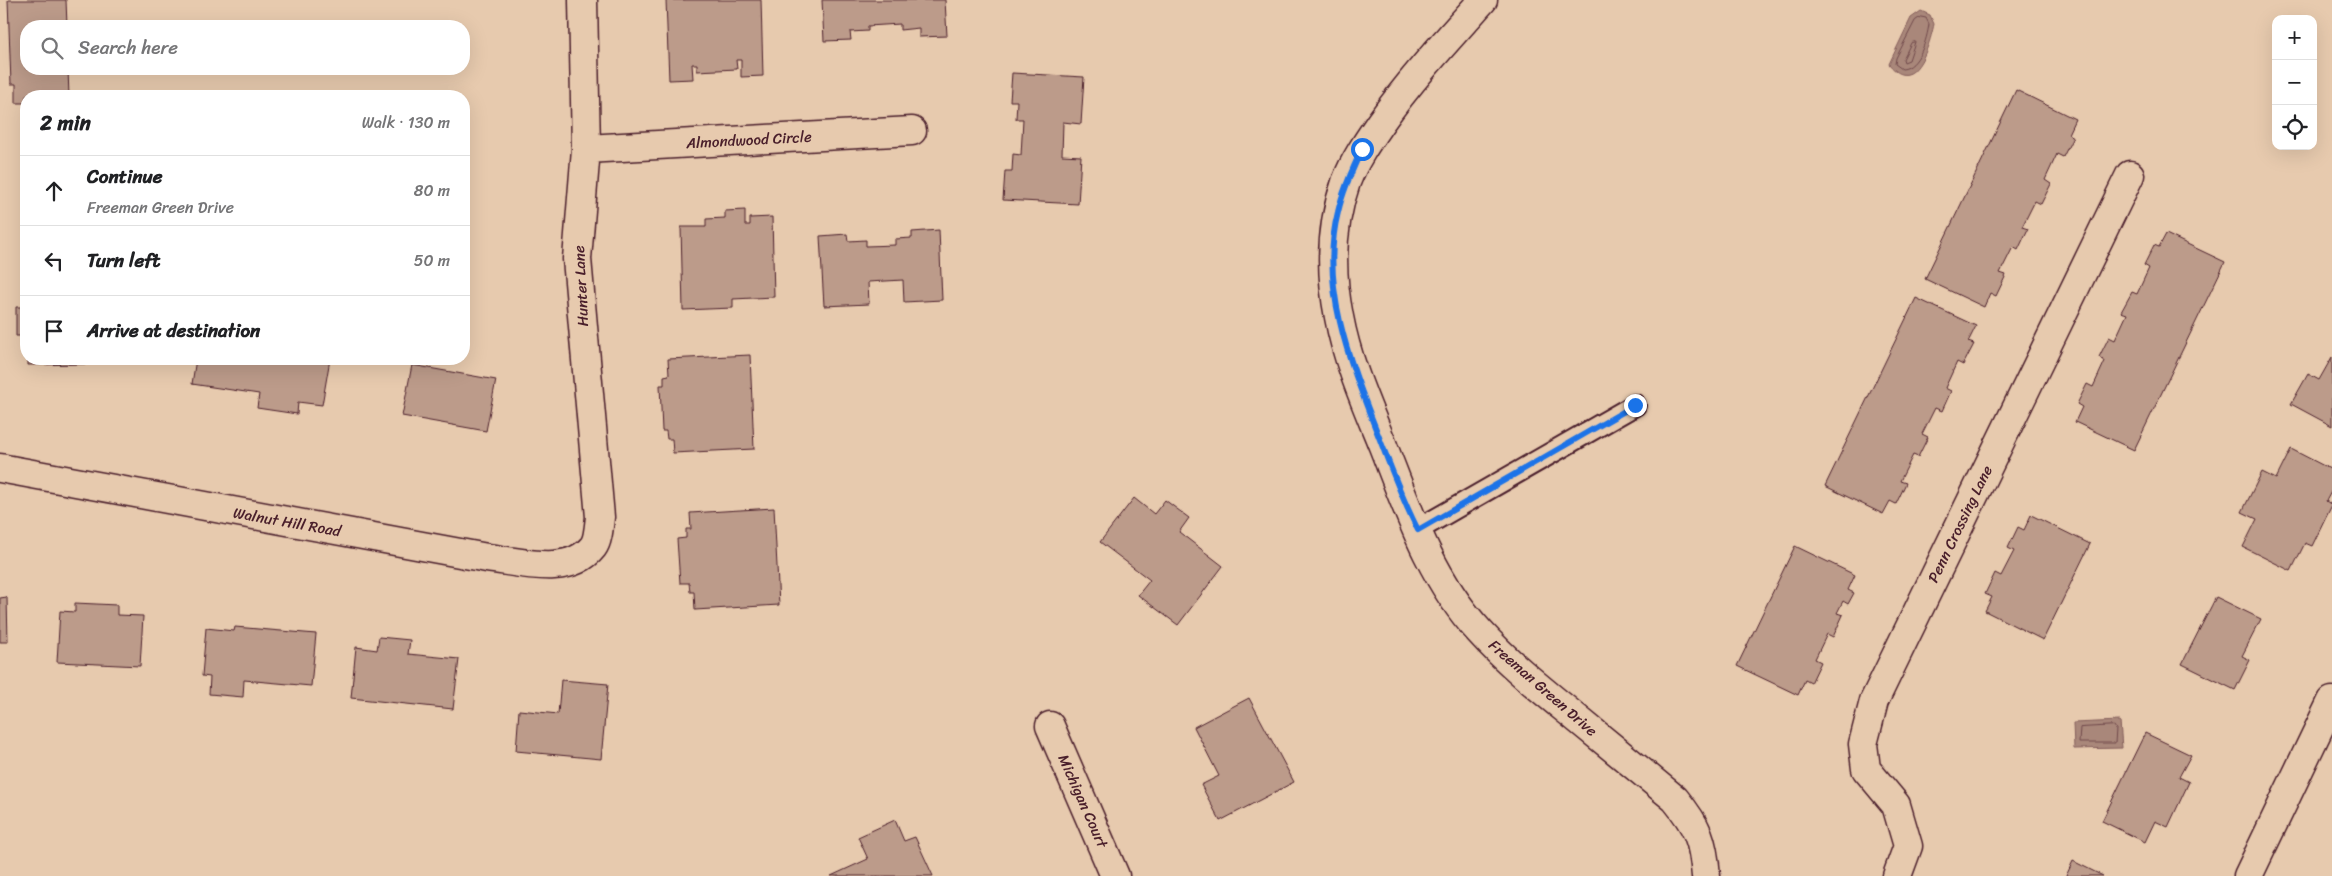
<!DOCTYPE html>
<meta charset="utf-8">
<style>
body{margin:0;font-family:Sriracha,sans-serif;background:#f2f2f2;color:#202124}
.controls{position:absolute;right:15px;top:15px;display:grid;overflow:hidden;border-radius:10px;box-shadow:0 5px 20px #0002}
.controls button{width:45px;height:45px;display:grid;place-items:center;padding:0;border:0;border-bottom:1px solid #e0e0e0;background:#fff;color:#202124;font:25px sans-serif}
.stop{position:absolute;width:15px;height:15px;margin:-11px;border:4px solid #1a73e8;border-radius:50%;background:#fff}
.stop.end{background:#1a73e8;border-color:#fff;box-shadow:0 1px 5px #0008}
.list{margin:0;padding:0;list-style:none}
h2{display:flex;justify-content:space-between;align-items:center;height:65px;margin:0;padding:0 20px;font-size:21px}
h2 small{font-size:16px;font-weight:400;color:#757577}
.list li{display:grid;grid-template-columns:32px 1fr auto;gap:15px;align-items:center;box-sizing:border-box;height:70px;padding:0 20px;border-top:1px solid #e0e0e0}
.list b{display:block;font-size:19px;white-space:nowrap}
.list p{margin:0;font-size:16px;white-space:nowrap;color:#757577}
.list em{font-size:16px;font-style:normal;color:#757577}
.icon{flex:none;width:28px;height:28px;fill:none;stroke:currentColor;stroke-width:2;stroke-linecap:round;stroke-linejoin:round}
.map{position:relative;flex:none;width:2332px;height:876px;overflow:hidden}
.search{position:absolute;background:#fff;box-shadow:0 5px 20px #0002;left:20px;top:20px;width:450px;height:55px;display:flex;align-items:center;gap:12px;box-sizing:border-box;padding:0 18px;border-radius:20px;color:#757577;font-size:19px}
.panel{position:absolute;background:#fff;box-shadow:0 5px 20px #0002;left:20px;top:90px;width:450px;height:275px;border-radius:20px}
.map>svg:first-child{display:block}
.water{fill:#a9877a;stroke:#835d5a}
.lines{fill:none;stroke-linecap:round;stroke-linejoin:round}
.shore{stroke:#70494b;stroke-width:1}
.building{fill:#bc9b8a;stroke:#4a1f2b}
.lane-casing{stroke:#4a1f2b;stroke-width:24}
.street-casing{stroke:#4a1f2b;stroke-width:31}
.lane{stroke:#e7caae;stroke-width:20}
.street{stroke:#e7caae;stroke-width:28}
.route{stroke:#1a73e8;stroke-width:6}
.labels{text-anchor:middle;dominant-baseline:central;stroke-width:4.5;stroke-linejoin:round;paint-order:stroke}
.street-label{font-size:15px;fill:#4a1f2b;stroke:#e7caae}
</style>
<div class="map">
<svg width="2332" height="876" viewBox="0 0 2332 876">
<rect width="100%" height="100%" fill="#e7caae"/>
<filter id="ink" filterUnits="userSpaceOnUse"><feTurbulence type="fractalNoise" baseFrequency=".02" numOctaves="2"/><feDisplacementMap in="SourceGraphic" scale="10" xChannelSelector="R" yChannelSelector="G"/><feConvolveMatrix kernelMatrix="1 2 1 2 8 2 1 2 1" color-interpolation-filters="sRGB"/></filter>
<g filter="url(#ink)">
<!-- water -->
<path class="water" d="M1921,11L1930,15L1934,24C1930,43 1915,97 1889,64L1911,18Z
M2120,721L2122,748L2074,749L2073,723Z"/>
<g class="lines">
<!-- shore -->
<path class="shore" d="M1921,17L1926,18L1929,24C1927,39 1919,68 1902,69L1895,64L1896,58L1915,21Z
M1915,42L1909,60L1904,62L1903,59L1911,43Z
M2114,726L2116,729L2115,743H2079L2080,728Z"/>
</g>
<!-- building -->
<path class="building" d="M8,0H66L67,26H26V69H68L69,96H26V103H16V84H11Z
M666,0H761L763,76L741,77V60H736L737,69L697,71V64H692L693,79L669,80Z
M822,0H945L947,36L919,37V28L900,30V24L868,26V31L850,32L851,40L824,41Z
M1012,73L1084,77L1081,124L1063,122L1062,155L1081,156L1078,204L1003,200L1005,171H1012L1013,154L1021,155L1023,119H1016L1017,101H1010Z
M2016,90L2075,119L2068,134L2073,137L2063,157L2057,154L2045,180L2051,184L2041,204L2035,201L2022,227L2028,229L2018,250L2013,247L2000,273L2006,275L1996,296L1990,293L1984,307L1925,279Z
M745,210V225H750V218L772,217L774,297L733,299V308L683,310L681,227H706V219L725,218V211Z
M939,230L942,300L904,302L903,280L868,282L869,304L824,306L820,236L847,234L848,241L866,240V246L895,245V239L912,238V232Z
M2166,234L2225,262L2134,450L2075,422L2082,407L2077,404L2087,384L2093,387L2105,361L2099,357L2109,337L2115,340L2127,314L2121,312L2132,292L2137,294L2149,268L2144,265L2154,245L2159,247Z
M1916,298L1976,326L1968,342L1974,344L1963,365L1957,362L1945,388L1951,391L1942,411L1935,408L1922,434L1928,437L1918,457L1913,455L1900,481L1906,483L1896,504L1890,501L1883,514L1825,486Z
M16,307H26V336H16Z
M750,355L754,449L673,453L672,439H667L666,431H662L660,385H664V376L669,375L668,359Z
M2332,357V426L2291,404L2308,374L2319,380Z
M28,359H85V364L28,365Z
M196,359H330L322,405L298,402L297,414L257,408L259,394L192,384Z
M412,365L496,380L486,431L402,416Z
M2291,449L2332,470V490L2326,501L2332,505L2312,546L2305,543L2291,571L2243,547L2257,519L2242,512L2262,472L2276,479Z
M1134,498L1154,514L1165,500L1189,518L1179,532L1223,566L1178,625L1138,595L1150,580L1100,542Z
M774,508L779,605L695,610L694,592H690L689,583H680L677,539L686,538V529H691L690,513Z
M2031,515L2090,544L2043,640L1985,611L1992,597L1985,594L1995,573L2001,576L2014,551L2008,548L2018,527L2024,530Z
M1795,546L1855,575L1848,590L1854,593L1848,604L1843,601L1837,613L1843,615L1833,637L1827,634L1815,659L1821,662L1811,683L1805,680L1798,695L1737,666Z
M7,597L8,642H0V598Z
M2216,597L2261,619L2242,656L2250,660L2235,690L2182,664Z
M75,603L117,605V615L143,616L140,666L57,662L60,611L75,612Z
M235,627L316,634L311,686L244,680L243,697L209,694L210,677L202,676L206,628L234,631Z
M379,637L410,640L408,654L459,659L453,709L351,698L356,647L377,650Z
M561,680L608,684L601,759L516,751L519,710L558,714Z
M1249,698L1294,782L1220,821L1201,785L1219,776L1194,727Z
M2145,733L2191,755L2179,777L2189,782L2168,827L2155,821L2145,842L2102,821Z
M895,820L904,841L915,837L933,876H831L868,859L858,837Z
M2073,861L2103,876H2066Z"/>
<g class="lines">
<!-- lane casing -->
<g class="lane-casing">
<path id="lane" d="M1417,530L1635,405"/>
</g>
<!-- street casing -->
<g class="street-casing">
<path id="street" d="M1483,0C1447,40 1411,79 1380,123C1367,142 1354,161 1346,182C1331,225 1330,272 1339,317C1347,361 1366,404 1383,446C1408,510 1431,579 1479,631C1506,661 1538,687 1569,712C1604,741 1640,770 1675,799C1698,827 1703,840 1706,876
M586,149L912,131
M0,468L487,558C521,562 569,577 593,547C598,541 599,525 600,517L577,259L586,149L583,0
M1050,726L1115,876
M1897,876L1908,846L1896,805L1866,769L1863,744L1874,701L2130,175
M2248,876L2332,701"/>
</g>
<!-- lane -->
<use href="#lane" class="lane"/>
<!-- street -->
<use href="#street" class="street"/>
</g>
</g>
<g class="lines" filter="url(#ink)">
<!-- route -->
<path class="route" d="M1362,149C1352,170 1343,190 1338,212C1319,286 1351,365 1377,432C1390,465 1402,499 1418,530L1635,405"/>
</g>
<g class="labels">
<!-- street labels -->
<g class="street-label">
<text transform="translate(749 140) rotate(-3)">Almondwood Circle</text>
<text transform="translate(581 286) rotate(-93)">Hunter Lane</text>
<text transform="translate(287 522) rotate(10)">Walnut Hill Road</text>
<text transform="translate(1960 524) rotate(-64)">Penn Crossing Lane</text>
<text transform="translate(1543 688) rotate(41)">Freeman Green Drive</text>
<text transform="translate(1083 801) rotate(66)">Michigan Court</text>
</g>
</g>
</svg>
<div class="controls">
<button>+</button>
<button>−</button>
<button><svg class="icon" aria-label="locate" viewBox="0 0 24 24"><circle cx="12" cy="12" r="6"/><path d="M12 2v4M12 18v4M2 12h4M18 12h4"/></svg></button>
</div>
<div class="stop" style="left:1362px;top:149px"></div>
<div class="stop end" style="left:1635px;top:405px"></div>
<div class="search"><svg class="icon" aria-label="search" viewBox="0 0 24 24"><circle cx="10" cy="10" r="6"/><path d="M15 15l6 6"/></svg>Search here</div>
<section class="panel">
<h2>2 min<small>Walk · 130 m</small></h2>
<ul class="list">
<li><svg class="icon" aria-label="ahead" viewBox="0 0 24 24"><path d="M12 20V5M6 11l6-6 6 6"/></svg><div><b>Continue</b><p>Freeman Green Drive</p></div><em>80 m</em></li>
<li><svg class="icon" aria-label="left" viewBox="0 0 24 24"><path d="M17 20v-9H6M10 6l-5 5 5 5"/></svg><div><b>Turn left</b></div><em>50 m</em></li>
<li><svg class="icon" aria-label="arrive" viewBox="0 0 24 24"><path d="M6 21V4h12l-3 4 3 4H6"/></svg><div><b>Arrive at destination</b></div></li>
</ul>
</section>
</div>
